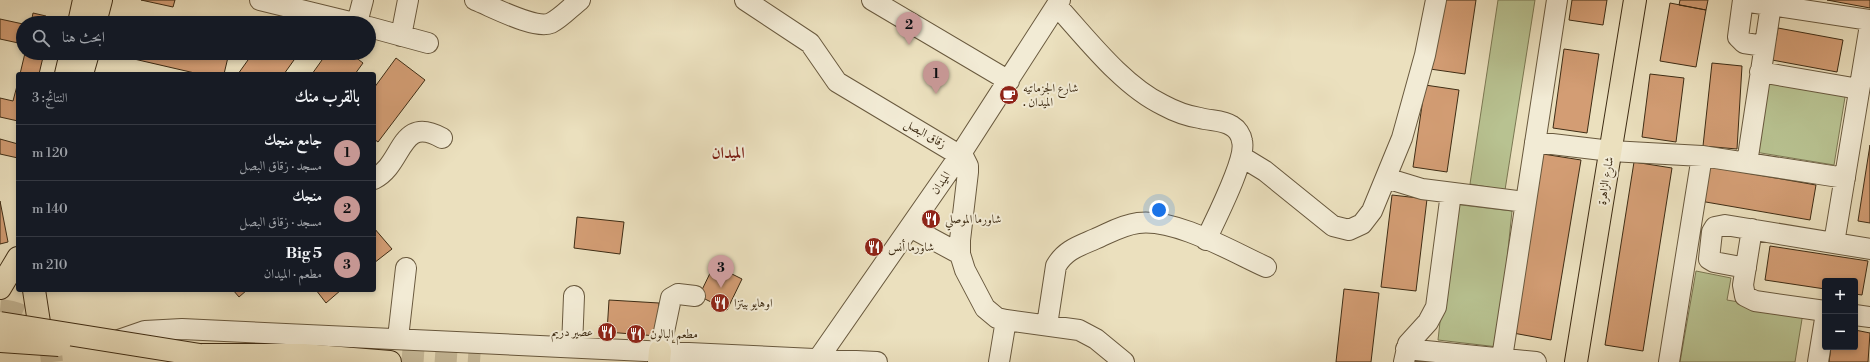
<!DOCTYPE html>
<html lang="ar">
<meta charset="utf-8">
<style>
body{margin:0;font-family:"Libre Bodoni",Amiri,serif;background:#242831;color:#f1f3f6;direction:rtl}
.controls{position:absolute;right:12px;bottom:12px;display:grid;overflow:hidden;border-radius:4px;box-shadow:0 2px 6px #0003}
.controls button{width:36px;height:36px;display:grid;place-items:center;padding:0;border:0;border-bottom:1px solid #363941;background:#171b24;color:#f1f3f6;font:20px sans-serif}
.you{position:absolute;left:1159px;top:210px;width:14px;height:14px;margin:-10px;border:3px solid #fff;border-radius:50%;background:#1a73e8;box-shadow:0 0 0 6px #1a73e833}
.badge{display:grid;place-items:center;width:26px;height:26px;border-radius:50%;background:#c59692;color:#111;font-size:13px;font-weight:700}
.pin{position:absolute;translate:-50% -33px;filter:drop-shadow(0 1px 2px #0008)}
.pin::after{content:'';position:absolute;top:21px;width:14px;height:12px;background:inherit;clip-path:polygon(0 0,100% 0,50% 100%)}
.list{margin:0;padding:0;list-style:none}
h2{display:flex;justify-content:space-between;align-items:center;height:52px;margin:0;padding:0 16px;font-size:17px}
h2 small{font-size:13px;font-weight:400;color:#9ea1a6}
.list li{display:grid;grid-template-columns:26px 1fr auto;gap:12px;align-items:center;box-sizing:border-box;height:56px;padding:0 16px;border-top:1px solid #363941}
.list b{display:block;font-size:15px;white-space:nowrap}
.list p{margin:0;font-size:13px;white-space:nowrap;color:#9ea1a6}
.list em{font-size:13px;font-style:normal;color:#9ea1a6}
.icon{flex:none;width:22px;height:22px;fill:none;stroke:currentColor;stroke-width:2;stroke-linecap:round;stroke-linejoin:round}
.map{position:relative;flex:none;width:1870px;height:362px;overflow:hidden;direction:ltr}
.search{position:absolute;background:#171b24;box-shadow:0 2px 6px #0003;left:16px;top:16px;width:360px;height:44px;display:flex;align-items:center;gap:10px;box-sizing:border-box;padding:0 14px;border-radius:22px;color:#9ea1a6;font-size:15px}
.panel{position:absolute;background:#171b24;box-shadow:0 2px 6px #0003;left:16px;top:72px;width:360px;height:220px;border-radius:4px;direction:rtl}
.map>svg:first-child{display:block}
.green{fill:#b8c291;stroke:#7b7752}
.building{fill:#d39d74;stroke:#3e2c14}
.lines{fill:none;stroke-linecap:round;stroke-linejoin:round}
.major-tunnel{stroke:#c8bc9c;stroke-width:22;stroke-dasharray:22 11;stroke-linecap:butt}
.minor-casing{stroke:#69593e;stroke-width:22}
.major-casing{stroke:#3e2c14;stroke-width:24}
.highway-casing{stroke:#3e2c14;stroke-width:24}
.minor{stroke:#f2ebd5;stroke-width:20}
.major{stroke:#ebe0be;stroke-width:22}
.highway{stroke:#ebe0be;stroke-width:22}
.highway-bridge-casing{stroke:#3e2c14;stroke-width:24;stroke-linecap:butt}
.highway-bridge{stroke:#ebe0be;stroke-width:22}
.labels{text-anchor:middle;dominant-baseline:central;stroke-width:4;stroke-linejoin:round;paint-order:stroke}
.poi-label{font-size:12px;fill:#3e2c14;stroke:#f2ebd5;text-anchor:start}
.street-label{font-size:12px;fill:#3e2c14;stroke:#f2ebd5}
.district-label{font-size:16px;font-weight:bold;fill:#7a1f14;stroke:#f2ebd5}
</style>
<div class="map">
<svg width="1870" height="362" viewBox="0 0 1870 362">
<rect width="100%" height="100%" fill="#ebe0be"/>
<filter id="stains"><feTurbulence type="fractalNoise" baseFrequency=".005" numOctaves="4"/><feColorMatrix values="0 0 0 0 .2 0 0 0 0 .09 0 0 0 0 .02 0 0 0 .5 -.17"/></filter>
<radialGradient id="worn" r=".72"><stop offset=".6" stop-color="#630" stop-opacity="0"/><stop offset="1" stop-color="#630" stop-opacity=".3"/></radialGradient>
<!-- green -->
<path class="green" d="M1498,0H1535L1505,190L1470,184Z
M1767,78L1846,91L1834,165L1755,152Z
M1453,204L1512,211L1498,347L1438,340Z
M1696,271L1731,278L1727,300L1803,313L1795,362H1680Z"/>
<!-- building -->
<path class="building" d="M141,0H175L173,7Z
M1440,0H1476L1465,74L1430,69Z
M1572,0H1607L1603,25L1569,20Z
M1680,0H1708L1706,10L1679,5Z
M1827,0H1870V8Z
M1670,3L1706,10L1696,67L1660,61Z
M33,13L46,16L45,23H31Z
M0,19L23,24V44L0,39Z
M1778,28L1843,40L1837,72L1772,60Z
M1564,49L1599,54L1587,133L1553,128Z
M25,53H44L39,74H20Z
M135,53H229L224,74H199L134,59Z
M253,53H299L284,74H238Z
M327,53H350L363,63L355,74H312Z
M396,58L425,80L378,142L374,139V88Z
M1712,63L1742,66L1737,149L1703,146Z
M1650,74L1684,78L1676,142L1642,137Z
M18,82V121L0,117V98L13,101Z
M1425,85L1459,90L1447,172L1413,167Z
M0,139L18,144V158L0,154Z
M1870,145V223L1858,221Z
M1543,154L1581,160L1551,340L1513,333Z
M1634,162L1672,168L1643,351L1605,345Z
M1707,166L1816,185L1810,220L1700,201Z
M1392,195L1427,199L1416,291L1381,287Z
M0,201L8,242L0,244Z
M577,217L624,222L620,254L574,248Z
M374,228L392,249L374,263Z
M1770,246L1868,261L1862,295L1855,294V281H1825V289L1765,280Z
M714,265L742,279L727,310L699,296Z
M1344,289L1379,293L1371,362H1336Z
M233,290H247L239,297Z
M316,290H341L326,303Z
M609,300L659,303L657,336L607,332Z
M1855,330L1870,333L1868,362H1829L1831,347H1855Z"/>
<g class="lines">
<!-- major-tunnel -->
<path class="major-tunnel" d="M0,310C19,312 34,319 44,335
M50,346L52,362
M369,354L480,362"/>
<!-- minor casing -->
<g class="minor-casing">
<path id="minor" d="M260,0L354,23
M475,0C491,6 535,30 551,23C561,18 571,7 580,0
M745,0L810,43L837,82L964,158L968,166V172L960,240V254L965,270L985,308L997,318L1006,320L1079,330L1096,339L1124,362
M872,0L1009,81
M1743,0L1738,37L1744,43L1764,46
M1743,1L1870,20
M1057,6C1087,39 1123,86 1163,105C1174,111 1187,116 1200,118C1211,121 1223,120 1232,126C1237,129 1241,135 1242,141C1247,159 1215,220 1206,240
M357,23L363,0
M369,27L428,43
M401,36L408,0
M1760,72L1859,89
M1535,142L1611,151L1702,156L1845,178
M1242,157L1265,171L1333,226L1349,230L1362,224L1372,211L1402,138L1425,55L1436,0
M1747,163L1771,5
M1386,178L1422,189L1526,202
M374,179C404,164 399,114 442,138
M910,227L960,254
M1752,229L1743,285L1745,296L1755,301L1825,311
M1834,243L1870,25
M1746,268L1714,262L1709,259L1712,232L1715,227L1725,225L1870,249
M1855,315L1870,317
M1047,325L1056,266C1065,250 1079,246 1095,239C1109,233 1122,225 1138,223C1175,218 1231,251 1266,267
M398,338L406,268
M116,341L145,331L182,329L877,362
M572,347L574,296
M1406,349L1536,362
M660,351L671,298L678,294L695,296
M1502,358L1557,0
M816,362L960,155L1060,0
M999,362L1006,320
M1404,362L1408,344L1428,322L1436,307L1451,193
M1669,362L1702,156
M1818,362L1825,319"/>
</g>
<!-- major casing -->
<g class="major-casing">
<path id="major" d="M79,23L84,0
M95,23L101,0
M66,74L71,53
M82,74L88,53
M0,288L18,258
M34,290L40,329
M659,362L660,351
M1576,362L1635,0"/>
</g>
<!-- highway casing -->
<g class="highway-casing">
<path id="highway" d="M200,355H303L390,362"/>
</g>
<!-- minor -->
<use href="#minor" class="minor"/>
<!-- major -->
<use href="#major" class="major"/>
<!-- highway -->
<use href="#highway" class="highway"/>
<!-- highway-bridge casing -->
<g class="highway-bridge-casing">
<path id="highway-bridge" d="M0,323L200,355
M0,341L59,345"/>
</g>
<!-- highway-bridge -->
<use href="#highway-bridge" class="highway-bridge"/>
</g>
<!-- icons -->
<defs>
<g id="cafe-disc" transform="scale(1)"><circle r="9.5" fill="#8f2418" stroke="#f2ebd5"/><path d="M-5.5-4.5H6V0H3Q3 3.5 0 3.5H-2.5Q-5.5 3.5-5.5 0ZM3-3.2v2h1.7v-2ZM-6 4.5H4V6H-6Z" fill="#fff"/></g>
<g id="restaurant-disc" transform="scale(1)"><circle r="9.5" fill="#8f2418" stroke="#f2ebd5"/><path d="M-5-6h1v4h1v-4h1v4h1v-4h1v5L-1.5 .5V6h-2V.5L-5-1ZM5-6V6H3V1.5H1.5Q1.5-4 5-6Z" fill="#fff"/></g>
</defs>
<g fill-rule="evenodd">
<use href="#cafe-disc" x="1009" y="95"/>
<use href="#restaurant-disc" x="931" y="219"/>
<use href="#restaurant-disc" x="874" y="247"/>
<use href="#restaurant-disc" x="720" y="303"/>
<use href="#restaurant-disc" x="607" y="332"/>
<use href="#restaurant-disc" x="636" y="334"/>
</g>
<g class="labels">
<!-- poi labels -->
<g class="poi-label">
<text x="1023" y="88">شارع الجزماتيه<tspan x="1023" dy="14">. الميدان</tspan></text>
<text x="945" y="219">شاورما الموصلي</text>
<text x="888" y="247">شاورما أنس</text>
<text x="734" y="303">اوهايو بيتزا</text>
<text x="593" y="332" text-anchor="end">عصير دريم</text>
<text x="650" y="334">مطعم البالون</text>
</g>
<!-- street labels -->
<g class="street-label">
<text transform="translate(925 134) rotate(30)">زقاق البصل</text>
<text transform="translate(1606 181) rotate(-81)">شارع الزاهرة</text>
<text transform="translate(941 183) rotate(-55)">الميدان</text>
</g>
<!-- district labels -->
<g class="district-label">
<text x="728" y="153">الميدان</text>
</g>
</g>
<rect width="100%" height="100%" filter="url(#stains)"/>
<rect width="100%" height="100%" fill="url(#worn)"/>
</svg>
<div class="controls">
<button>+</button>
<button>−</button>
</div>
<div class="you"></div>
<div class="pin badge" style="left:936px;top:94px">1</div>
<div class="pin badge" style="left:909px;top:45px">2</div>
<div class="pin badge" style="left:721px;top:288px">3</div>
<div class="search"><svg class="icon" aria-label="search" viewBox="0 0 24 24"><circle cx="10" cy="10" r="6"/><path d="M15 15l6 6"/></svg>ابحث هنا</div>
<section class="panel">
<h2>بالقرب منك<small>النتائج: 3</small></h2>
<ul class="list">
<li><span class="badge">1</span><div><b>جامع منجك</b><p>مسجد · زقاق البصل</p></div><em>120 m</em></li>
<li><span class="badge">2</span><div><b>منجك</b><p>مسجد · زقاق البصل</p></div><em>140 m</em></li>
<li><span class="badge">3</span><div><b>Big 5</b><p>مطعم · الميدان</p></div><em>210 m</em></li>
</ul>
</section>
</div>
